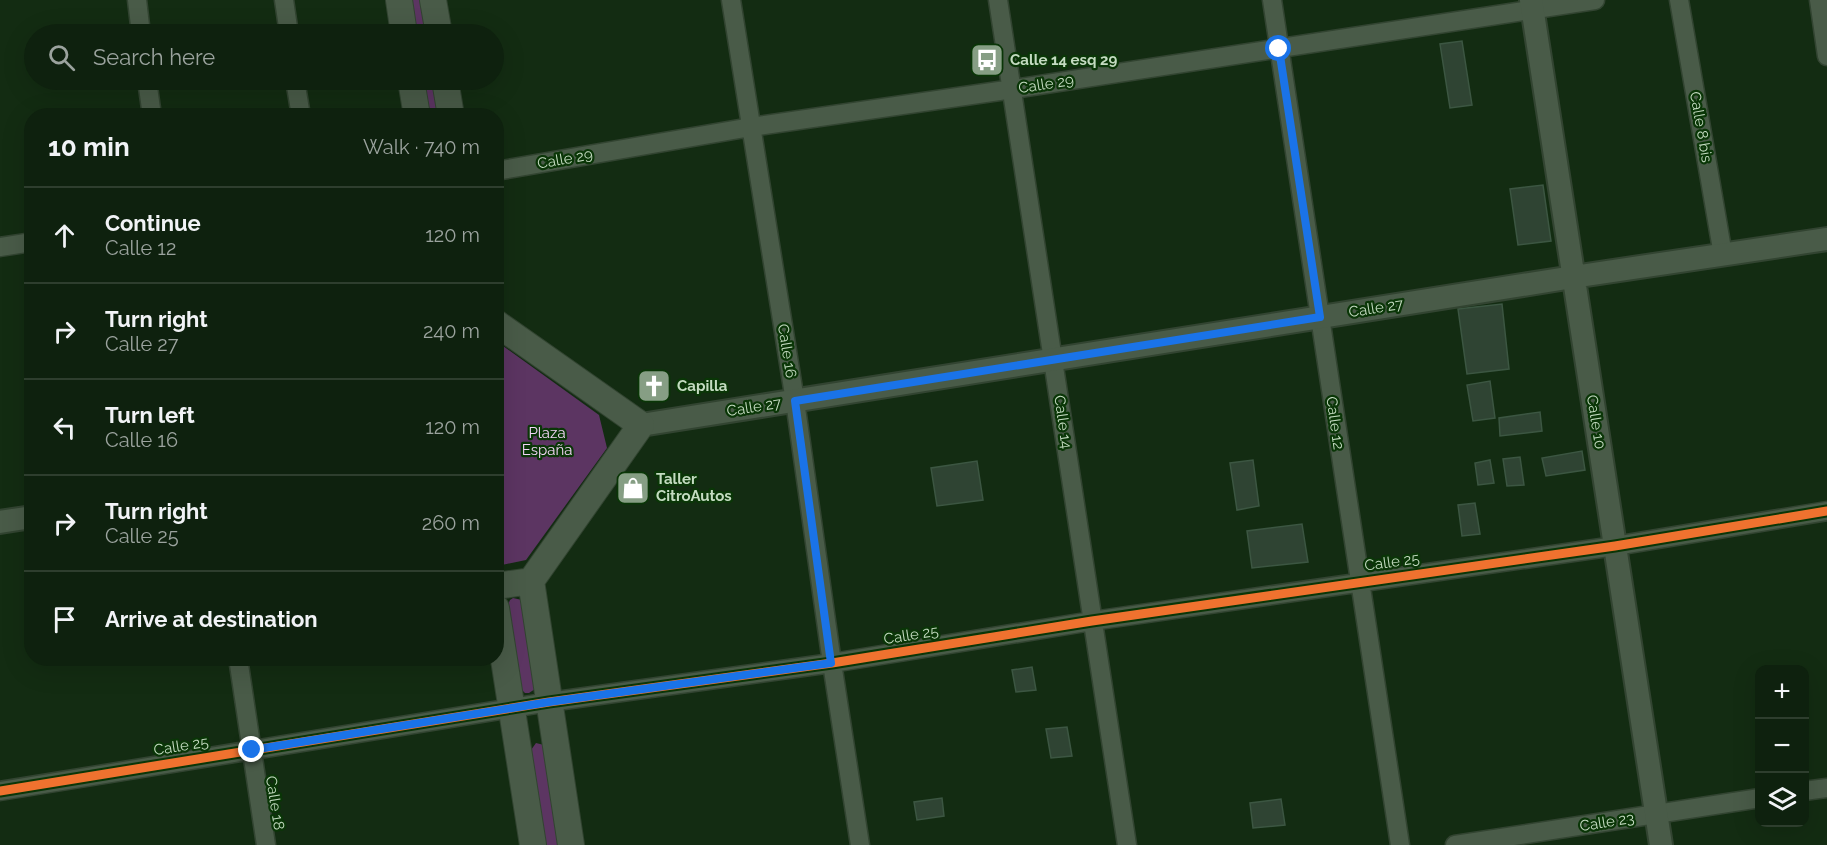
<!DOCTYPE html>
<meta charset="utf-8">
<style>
body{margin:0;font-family:Raleway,sans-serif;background:#1c2e1c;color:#f1f3f6}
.controls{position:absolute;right:18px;bottom:18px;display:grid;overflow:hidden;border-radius:12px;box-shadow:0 6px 24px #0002}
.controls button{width:54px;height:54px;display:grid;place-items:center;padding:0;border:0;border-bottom:2px solid #2e3e2e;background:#0e210e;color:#f1f3f6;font:30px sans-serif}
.stop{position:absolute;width:18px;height:18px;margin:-14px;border:4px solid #1a73e8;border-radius:50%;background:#fff}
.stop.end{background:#1a73e8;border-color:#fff;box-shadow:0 2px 6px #0008}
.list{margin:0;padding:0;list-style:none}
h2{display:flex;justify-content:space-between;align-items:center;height:78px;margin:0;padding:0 24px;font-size:26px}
h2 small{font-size:20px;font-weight:400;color:#9ba39e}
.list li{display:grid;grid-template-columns:39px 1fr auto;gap:18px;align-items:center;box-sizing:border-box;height:96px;padding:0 24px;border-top:2px solid #2e3e2e}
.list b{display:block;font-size:22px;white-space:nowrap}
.list p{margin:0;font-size:20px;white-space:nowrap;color:#9ba39e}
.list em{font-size:20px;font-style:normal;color:#9ba39e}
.icon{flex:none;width:33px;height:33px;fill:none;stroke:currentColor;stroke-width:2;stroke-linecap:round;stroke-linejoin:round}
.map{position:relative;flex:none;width:1827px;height:845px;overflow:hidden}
.search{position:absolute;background:#0e210e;box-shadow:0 6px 24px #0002;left:24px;top:24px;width:480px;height:66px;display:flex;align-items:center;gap:15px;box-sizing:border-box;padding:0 21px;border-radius:33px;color:#9ba39e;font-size:22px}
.panel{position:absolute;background:#0e210e;box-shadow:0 6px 24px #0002;left:24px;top:108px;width:480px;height:558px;border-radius:24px}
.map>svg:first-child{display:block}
.green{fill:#5c3562}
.building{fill:#2f4433;stroke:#3c5642;stroke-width:1.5}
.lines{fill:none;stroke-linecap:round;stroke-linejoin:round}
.minor-casing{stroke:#324431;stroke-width:21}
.tertiary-casing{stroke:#324431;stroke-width:26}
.secondary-casing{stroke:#324431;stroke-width:28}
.minor{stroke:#495b48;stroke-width:18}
.tertiary{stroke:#495b48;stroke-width:22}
.secondary{stroke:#495b48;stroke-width:26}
.cycleway-casing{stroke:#0a3607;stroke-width:13}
.cycleway{stroke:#ef722f;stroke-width:9}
.route{stroke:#1a73e8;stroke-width:8}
.labels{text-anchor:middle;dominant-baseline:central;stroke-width:4.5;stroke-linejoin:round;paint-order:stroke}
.poi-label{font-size:15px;font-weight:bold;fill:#c4dbc1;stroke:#0a3607;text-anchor:start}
.street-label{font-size:15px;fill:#c4dbc1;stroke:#0a3607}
.park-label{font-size:15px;fill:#f2d4f6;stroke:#0a3607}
</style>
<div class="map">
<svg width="1827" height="845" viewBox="0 0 1827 845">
<rect width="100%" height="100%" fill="#132c12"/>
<!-- green -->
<path class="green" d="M406,0H424L429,34H411Z
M419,80H436L442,115H424Z
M496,341L599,415L607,448L526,560L497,566Z
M513,598L522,600L535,689L529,693H525L520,688L507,607L510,600Z
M536,743L544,745L563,845H545L531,750Z"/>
<!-- building -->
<path class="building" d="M1462,41L1472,105L1450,108L1440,44Z
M1543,185L1551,241L1518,245L1510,189Z
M1502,304L1509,369L1467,374L1458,309Z
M1490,381L1495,418L1473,421L1467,385Z
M1540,412L1542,431L1500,436L1499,418Z
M1582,451L1585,470L1546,476L1542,458Z
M1520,457L1524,485L1507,486L1503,459Z
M1253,460L1259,506L1237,510L1230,463Z
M1490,460L1494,483L1478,485L1475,463Z
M977,461L983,500L937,506L931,468Z
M1475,503L1480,534L1462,536L1458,505Z
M1302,524L1308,562L1252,568L1247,531Z
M1032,667L1036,690L1016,692L1012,670Z
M1067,727L1072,756L1051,758L1046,729Z
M942,798L944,816L917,820L914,802Z
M1281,799L1285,825L1253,828L1250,803Z"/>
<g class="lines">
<!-- minor casing -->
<g class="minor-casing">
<path id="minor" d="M137,0L141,34
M284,0L289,34
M731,0L795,401L832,663L860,845
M998,0L1127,845
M1272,0L1400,845
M1679,0L1723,255
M1819,0L1827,56
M147,80L152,116
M295,80L301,116
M496,171L751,127L1013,89L1595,0
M0,247L32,242
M238,658L266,845
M0,791L549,702L832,663L1092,621L1615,546L1827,511
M1804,791L1827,788
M1455,845L1760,798"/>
</g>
<!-- tertiary casing -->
<g class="tertiary-casing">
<path id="tertiary" d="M1531,0L1661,845
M641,425L1573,277L1827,239
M0,522L32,517"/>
</g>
<!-- secondary casing -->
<g class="secondary-casing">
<path id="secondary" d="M399,0L404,34
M433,0L439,34
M411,80L417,116
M445,80L451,116
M496,323L641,425L531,581L571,845
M496,586L531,581
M496,608L533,845"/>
</g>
<!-- minor -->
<use href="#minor" class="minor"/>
<!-- tertiary -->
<use href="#tertiary" class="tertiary"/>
<!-- secondary -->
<use href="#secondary" class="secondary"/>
<!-- cycleway casing -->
<g class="cycleway-casing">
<path id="cycleway" d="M0,791L549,702L832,663L1092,621L1615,546L1827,511"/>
</g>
<!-- cycleway -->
<use href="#cycleway" class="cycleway"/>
</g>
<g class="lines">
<!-- route -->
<path class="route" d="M252,750L549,702L831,663L795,401L1320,317L1279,49"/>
</g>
<!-- icons -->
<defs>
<g id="bus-square" transform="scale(1.725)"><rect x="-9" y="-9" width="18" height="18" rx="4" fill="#869e84" stroke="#0a3607"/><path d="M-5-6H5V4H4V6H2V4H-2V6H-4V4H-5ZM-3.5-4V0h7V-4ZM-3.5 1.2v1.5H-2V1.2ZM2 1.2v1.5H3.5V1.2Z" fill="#fff"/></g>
<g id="church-square" transform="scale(1.725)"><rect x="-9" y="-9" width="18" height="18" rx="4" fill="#869e84" stroke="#0a3607"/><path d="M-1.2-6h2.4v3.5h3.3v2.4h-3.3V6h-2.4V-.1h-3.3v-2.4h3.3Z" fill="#fff"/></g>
<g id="shop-square" transform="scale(1.725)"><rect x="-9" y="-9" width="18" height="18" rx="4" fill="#869e84" stroke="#0a3607"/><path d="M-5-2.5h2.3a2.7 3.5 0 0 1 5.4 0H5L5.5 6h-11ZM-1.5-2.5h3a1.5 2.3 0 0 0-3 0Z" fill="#fff"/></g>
</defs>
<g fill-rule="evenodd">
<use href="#bus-square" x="987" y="60"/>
<use href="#church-square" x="654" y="386"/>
<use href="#shop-square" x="633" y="488"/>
</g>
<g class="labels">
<!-- poi labels -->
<g class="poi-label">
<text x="1010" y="60">Calle 14 esq 29</text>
<text x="677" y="386">Capilla</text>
<text x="656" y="479">Taller<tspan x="656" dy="17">CitroAutos</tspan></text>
</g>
<!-- street labels -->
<g class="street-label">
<text transform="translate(1046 84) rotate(-9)">Calle 29</text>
<text transform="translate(1701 127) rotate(80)">Calle 8 bis</text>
<text transform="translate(565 159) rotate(-10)">Calle 29</text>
<text transform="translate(1376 308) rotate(-9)">Calle 27</text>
<text transform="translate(787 351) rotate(81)">Calle 16</text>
<text transform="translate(754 407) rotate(-9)">Calle 27</text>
<text transform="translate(1063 422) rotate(82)">Calle 14</text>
<text transform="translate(1596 422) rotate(81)">Calle 10</text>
<text transform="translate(1335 423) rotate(82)">Calle 12</text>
<text transform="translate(1392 562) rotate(-8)">Calle 25</text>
<text transform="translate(911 635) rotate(-9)">Calle 25</text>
<text transform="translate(181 746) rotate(-9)">Calle 25</text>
<text transform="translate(275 803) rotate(81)">Calle 18</text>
<text transform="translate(1607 822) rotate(-9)">Calle 23</text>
</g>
<!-- park labels -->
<g class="park-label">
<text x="547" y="433">Plaza<tspan x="547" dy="17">España</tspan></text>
</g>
</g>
</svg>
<div class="controls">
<button>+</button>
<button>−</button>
<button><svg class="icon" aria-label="layers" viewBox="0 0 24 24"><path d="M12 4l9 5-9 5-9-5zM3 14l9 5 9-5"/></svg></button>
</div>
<div class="stop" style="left:1279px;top:49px"></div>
<div class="stop end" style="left:252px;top:750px"></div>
<div class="search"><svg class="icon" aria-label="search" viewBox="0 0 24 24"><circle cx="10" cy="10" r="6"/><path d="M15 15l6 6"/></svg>Search here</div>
<section class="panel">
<h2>10 min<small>Walk · 740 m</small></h2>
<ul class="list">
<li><svg class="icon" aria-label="ahead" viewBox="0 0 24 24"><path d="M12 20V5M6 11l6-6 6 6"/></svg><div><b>Continue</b><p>Calle 12</p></div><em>120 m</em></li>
<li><svg class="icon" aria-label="right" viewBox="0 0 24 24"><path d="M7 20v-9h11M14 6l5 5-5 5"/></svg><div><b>Turn right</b><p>Calle 27</p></div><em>240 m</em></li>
<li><svg class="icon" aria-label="left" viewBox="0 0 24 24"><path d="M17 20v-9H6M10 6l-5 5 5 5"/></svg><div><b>Turn left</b><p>Calle 16</p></div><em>120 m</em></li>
<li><svg class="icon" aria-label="right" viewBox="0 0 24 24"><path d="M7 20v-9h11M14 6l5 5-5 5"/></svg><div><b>Turn right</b><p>Calle 25</p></div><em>260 m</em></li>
<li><svg class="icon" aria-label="arrive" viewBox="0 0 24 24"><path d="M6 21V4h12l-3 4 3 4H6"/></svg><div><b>Arrive at destination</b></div></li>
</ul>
</section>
</div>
